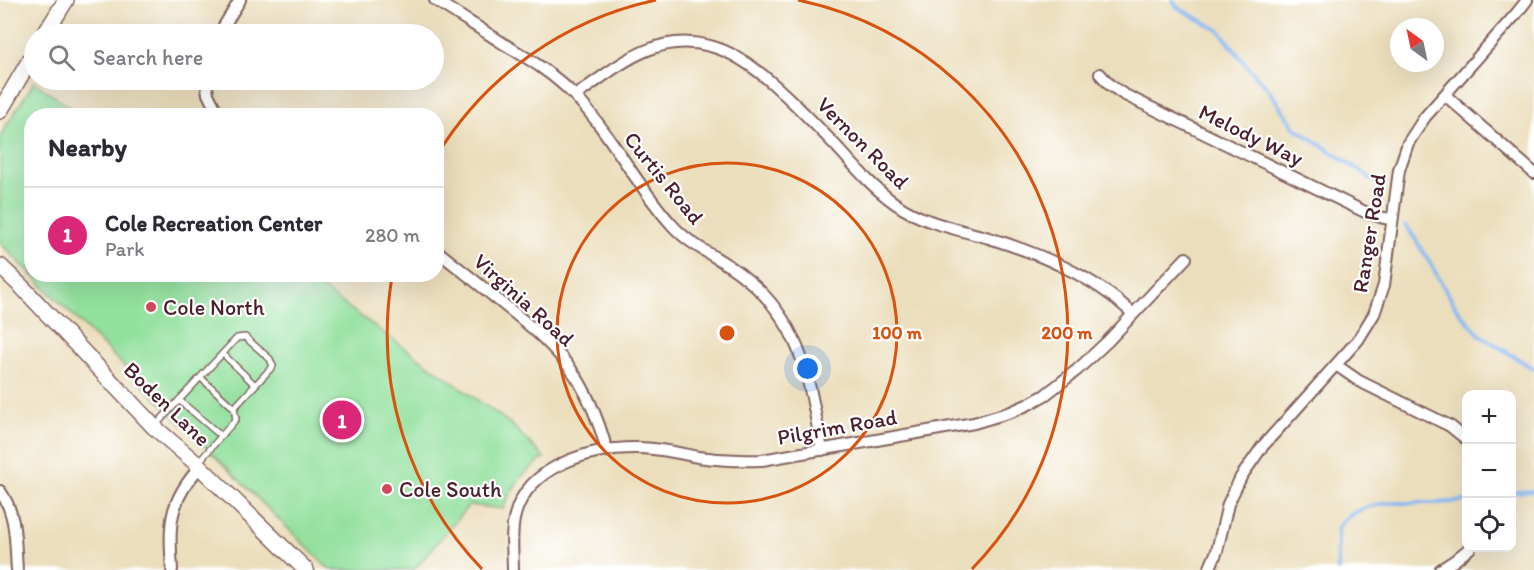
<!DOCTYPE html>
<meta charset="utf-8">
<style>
body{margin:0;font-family:Itim,sans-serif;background:#f2f2f3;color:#2b2b33}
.controls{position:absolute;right:18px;bottom:18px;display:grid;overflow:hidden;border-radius:12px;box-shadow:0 6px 24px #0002}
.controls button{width:54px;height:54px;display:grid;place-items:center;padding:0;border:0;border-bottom:2px solid #e1e1e2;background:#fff;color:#2b2b33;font:30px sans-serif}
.compass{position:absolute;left:1390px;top:18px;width:54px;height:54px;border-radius:50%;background:#fff;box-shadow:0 6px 24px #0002;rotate:327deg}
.you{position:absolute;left:808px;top:369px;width:21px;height:21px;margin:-15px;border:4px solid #fff;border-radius:50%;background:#1a73e8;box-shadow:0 0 0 9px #1a73e833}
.badge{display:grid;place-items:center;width:39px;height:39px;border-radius:50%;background:#db2777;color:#fff;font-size:20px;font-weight:700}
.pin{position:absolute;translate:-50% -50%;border:3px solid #fff;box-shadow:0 2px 6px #0006}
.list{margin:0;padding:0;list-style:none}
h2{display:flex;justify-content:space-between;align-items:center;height:78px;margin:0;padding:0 24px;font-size:26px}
h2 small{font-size:20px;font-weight:400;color:#7c7c81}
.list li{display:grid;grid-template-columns:39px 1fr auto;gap:18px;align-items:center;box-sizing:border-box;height:96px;padding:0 24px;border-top:2px solid #e1e1e2}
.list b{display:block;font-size:22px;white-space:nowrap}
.list p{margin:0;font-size:20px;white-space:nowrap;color:#7c7c81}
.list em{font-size:20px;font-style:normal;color:#7c7c81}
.icon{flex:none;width:33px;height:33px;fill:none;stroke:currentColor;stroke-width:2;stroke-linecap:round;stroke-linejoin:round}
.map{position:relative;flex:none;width:1534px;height:570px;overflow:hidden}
.search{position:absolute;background:#fff;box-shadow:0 6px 24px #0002;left:24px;top:24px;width:420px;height:66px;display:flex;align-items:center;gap:15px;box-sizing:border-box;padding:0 21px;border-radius:33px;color:#7c7c81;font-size:22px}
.panel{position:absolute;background:#fff;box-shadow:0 6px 24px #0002;left:24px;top:108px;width:420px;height:174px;border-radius:24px}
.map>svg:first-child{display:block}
.green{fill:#92e09d;stroke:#6e8064;stroke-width:1.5}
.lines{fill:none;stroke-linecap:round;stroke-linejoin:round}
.stream{stroke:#84b8f2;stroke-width:4}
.lane-casing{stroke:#82625e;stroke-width:8}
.street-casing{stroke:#82625e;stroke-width:14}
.secondary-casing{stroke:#82625e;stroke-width:18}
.lane{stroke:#fff;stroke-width:5}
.street{stroke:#fff;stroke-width:10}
.secondary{stroke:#fff;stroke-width:15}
.ring{fill:none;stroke:#d8530f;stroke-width:3}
.poi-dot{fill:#d1495b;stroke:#fff;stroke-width:2}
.labels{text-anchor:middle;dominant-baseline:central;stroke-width:4.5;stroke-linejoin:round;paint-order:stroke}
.street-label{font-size:22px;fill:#4a1f2b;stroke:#fff}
.poi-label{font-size:22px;fill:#4a1f2b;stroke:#fff;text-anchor:start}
.centre{fill:#d8530f;stroke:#fff;stroke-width:3}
.ring-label{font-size:18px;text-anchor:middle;font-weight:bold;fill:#d8530f;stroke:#fff;stroke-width:4.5;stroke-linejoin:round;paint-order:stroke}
</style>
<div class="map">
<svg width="1534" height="570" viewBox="0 0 1534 570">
<rect width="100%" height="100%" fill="#fff"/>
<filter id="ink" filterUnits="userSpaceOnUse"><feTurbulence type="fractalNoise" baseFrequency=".0167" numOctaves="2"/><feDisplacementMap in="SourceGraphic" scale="12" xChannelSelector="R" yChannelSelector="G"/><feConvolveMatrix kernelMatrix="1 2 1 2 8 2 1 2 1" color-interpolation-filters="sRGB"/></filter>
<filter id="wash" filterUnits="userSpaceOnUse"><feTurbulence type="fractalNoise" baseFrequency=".008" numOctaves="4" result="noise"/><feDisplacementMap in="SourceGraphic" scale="24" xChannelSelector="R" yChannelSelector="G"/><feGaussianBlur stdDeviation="1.35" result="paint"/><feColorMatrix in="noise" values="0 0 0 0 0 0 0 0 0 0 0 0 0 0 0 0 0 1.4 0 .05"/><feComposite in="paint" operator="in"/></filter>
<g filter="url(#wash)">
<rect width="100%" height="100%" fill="#ebdebc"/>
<!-- green -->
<path class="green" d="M34,82L81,115L32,116V274L0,243V136Z
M32,275H303L511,424L544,458C523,473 513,484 503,509L469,505L414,570H330Z"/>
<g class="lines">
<!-- stream -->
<path class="stream" d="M1173,0L1177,7L1220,31L1247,66L1268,89L1294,127L1378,183L1381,187
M1406,225L1426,256L1456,308L1480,335L1534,369
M1512,492L1534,491
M1338,570V527L1345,519L1354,513L1367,507L1387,503H1437L1466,501"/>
</g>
</g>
<g filter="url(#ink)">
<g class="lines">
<!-- lane casing -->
<g class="lane-casing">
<path id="lane" d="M223,354L255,385
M179,400L221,436
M155,426L237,338L245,337L270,359L273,366L234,408
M198,463L236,419L234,408L201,378"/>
</g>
<!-- street casing -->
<g class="street-casing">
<path id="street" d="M435,0C458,15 481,29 504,44C529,59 554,74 574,95C612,134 636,186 673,226C693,248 721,258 743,276C803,322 809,382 822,450
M219,34L240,0
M1100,74L1110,85L1123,94L1367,213L1384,218L1392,219
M206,80L208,94L219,116
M1445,95L1534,173
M575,96C617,67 655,31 710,46C734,52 754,67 772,83C795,103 816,125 837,147C855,167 873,188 896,204C923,223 957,229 989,238C1040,254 1094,276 1133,314
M436,250C457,267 478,283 498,300C527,323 556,346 577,378C591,401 600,425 607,451
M1336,365L1359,381L1450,426L1466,439
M0,491C17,514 15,543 17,570
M172,570C169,525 168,502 200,467
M513,570C513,552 510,533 515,515C528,465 593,447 639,448C659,448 678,453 698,457C719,460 740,461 762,460L974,423L1011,412L1029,404L1045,395L1077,370L1108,341L1186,258
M1209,570L1217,551L1228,504L1241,477L1262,447L1358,340L1374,314L1384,285L1399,170L1408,143L1425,117L1516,14L1527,0
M1440,570L1454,561L1470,548"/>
</g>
<!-- secondary casing -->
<g class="secondary-casing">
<path id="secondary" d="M45,34L66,0
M0,111L34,53
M0,266L23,288L154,427L197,464L306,570"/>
</g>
<!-- lane -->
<use href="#lane" class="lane"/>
<!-- street -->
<use href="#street" class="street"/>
<!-- secondary -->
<use href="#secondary" class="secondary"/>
</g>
</g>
<!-- distance rings -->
<g class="ring">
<circle cx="727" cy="333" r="170"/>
<path d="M482 569A340 340 0 0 1 392 277M437 155A340 340 0 0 1 656 0M798 0A340 340 0 0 1 972 569"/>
</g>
<!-- markers -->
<g class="poi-dot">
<circle cx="151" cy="307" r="6"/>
<circle cx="387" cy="489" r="6"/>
</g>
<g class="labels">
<!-- street labels -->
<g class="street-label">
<text transform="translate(1251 135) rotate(26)">Melody Way</text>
<text transform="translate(863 143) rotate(45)">Vernon Road</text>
<text transform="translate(664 178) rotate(51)">Curtis Road</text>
<text transform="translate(1369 233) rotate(-81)">Ranger Road</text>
<text transform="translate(524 300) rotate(42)">Virginia Road</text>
<text transform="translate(167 404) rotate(44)">Boden Lane</text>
<text transform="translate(837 427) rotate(-10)">Pilgrim Road</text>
</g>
<!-- poi labels -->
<g class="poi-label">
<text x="163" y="307">Cole North</text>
<text x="399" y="489">Cole South</text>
</g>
</g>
<circle cx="727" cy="333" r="9" class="centre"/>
<g class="ring-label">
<text x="897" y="339">100 m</text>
<text x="1067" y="339">200 m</text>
</g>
</svg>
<div class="controls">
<button>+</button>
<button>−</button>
<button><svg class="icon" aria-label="locate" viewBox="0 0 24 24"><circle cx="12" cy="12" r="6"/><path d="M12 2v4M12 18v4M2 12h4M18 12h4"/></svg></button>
</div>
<svg class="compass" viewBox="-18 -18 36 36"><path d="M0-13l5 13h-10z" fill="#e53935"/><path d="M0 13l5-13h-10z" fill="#7c7c81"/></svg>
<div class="you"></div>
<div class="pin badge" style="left:342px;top:420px">1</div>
<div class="search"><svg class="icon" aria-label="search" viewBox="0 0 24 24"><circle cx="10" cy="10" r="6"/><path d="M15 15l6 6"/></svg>Search here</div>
<section class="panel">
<h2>Nearby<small></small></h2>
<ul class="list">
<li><span class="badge">1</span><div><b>Cole Recreation Center</b><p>Park</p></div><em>280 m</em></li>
</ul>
</section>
</div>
